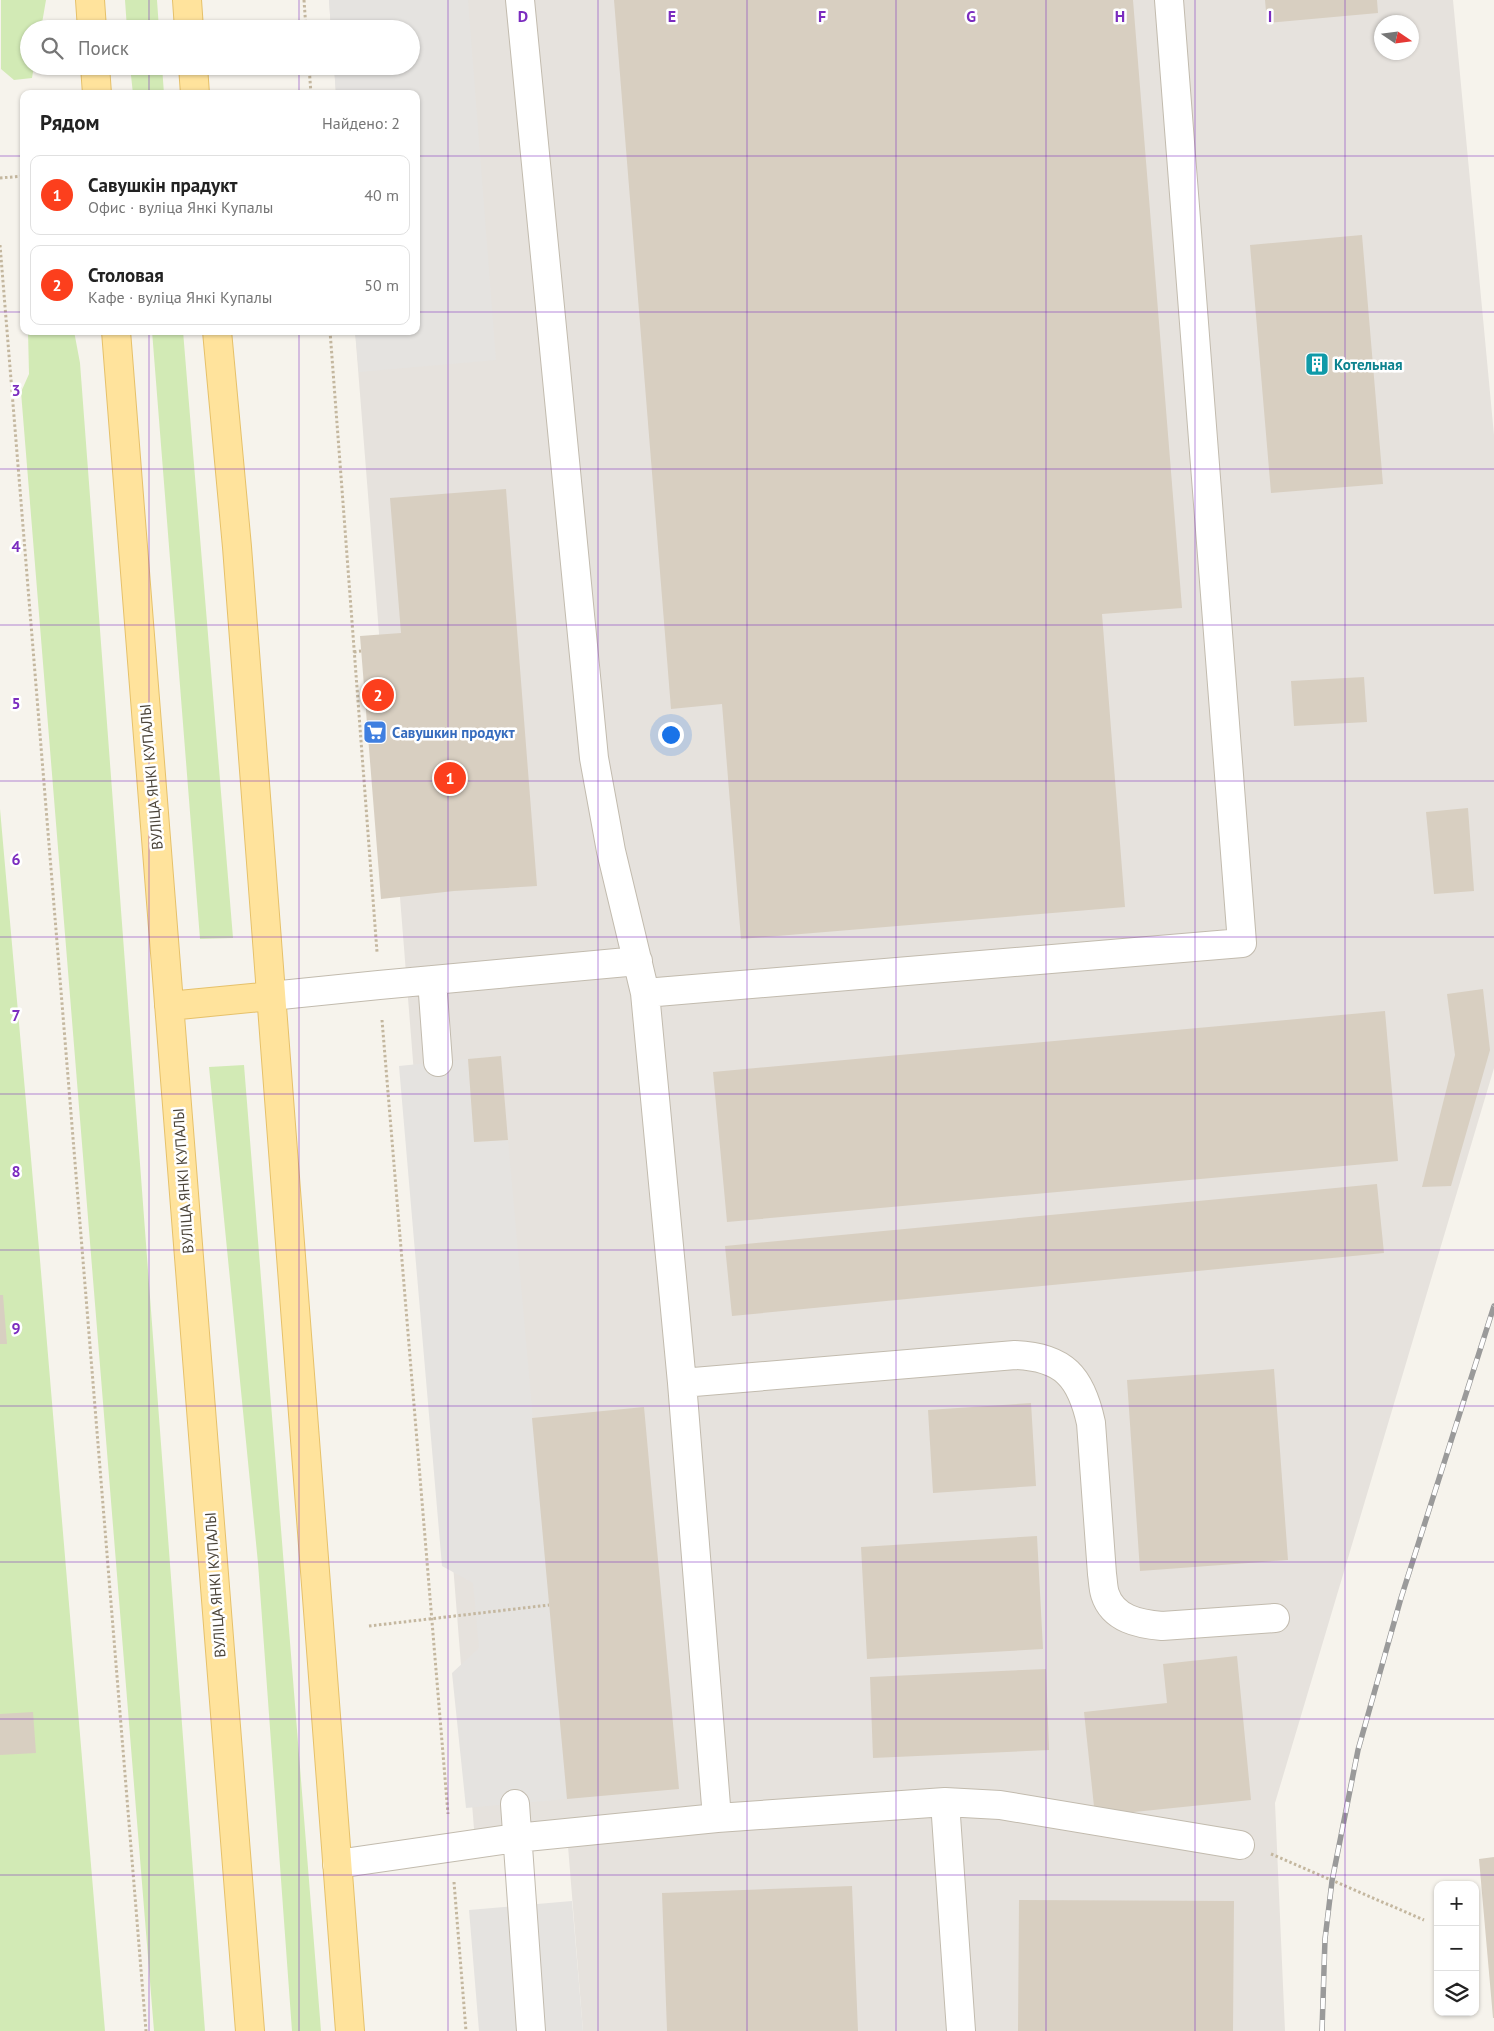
<!DOCTYPE html>
<html lang="ru">
<meta charset="utf-8">
<style>
body{margin:0;font-family:"PT Sans",sans-serif;background:#f2f2f2;color:#222}
.controls{position:absolute;right:15px;bottom:15px;display:grid;overflow:hidden;border-radius:10px;box-shadow:0 1px 4px #0004}
.controls button{width:45px;height:45px;display:grid;place-items:center;padding:0;border:0;border-bottom:1px solid #e0e0e0;background:#fff;color:#222;font:25px sans-serif}
.compass{position:absolute;left:1374px;top:15px;width:45px;height:45px;border-radius:50%;background:#fff;box-shadow:0 1px 4px #0004;rotate:103deg}
.you{position:absolute;left:670px;top:734px;width:18px;height:18px;margin:-12px;border:4px solid #fff;border-radius:50%;background:#1a73e8;box-shadow:0 0 0 8px #1a73e833}
.badge{display:grid;place-items:center;width:32px;height:32px;border-radius:50%;background:#fc3f1d;color:#fff;font-size:16px;font-weight:700}
.pin{position:absolute;translate:-50% -50%;border:2px solid #fff;box-shadow:0 1px 5px #0006}
.list{margin:0;padding:0;list-style:none}
h2{display:flex;justify-content:space-between;align-items:center;height:65px;margin:0;padding:0 20px;font-size:21px}
h2 small{font-size:16px;font-weight:400;color:#767676}
.list li{display:grid;grid-template-columns:32px 1fr auto;gap:15px;align-items:center;box-sizing:border-box;height:80px;margin:0 10px 10px;padding:0 10px;border:1px solid #e0e0e0;border-radius:10px}
.list b{display:block;font-size:19px;white-space:nowrap}
.list p{margin:0;font-size:16px;white-space:nowrap;color:#767676}
.list em{font-size:16px;font-style:normal;color:#767676}
.icon{flex:none;width:28px;height:28px;fill:none;stroke:currentColor;stroke-width:2;stroke-linecap:round;stroke-linejoin:round}
.map{position:relative;flex:none;width:1494px;height:2031px;overflow:hidden}
.search{position:absolute;background:#fff;box-shadow:0 1px 4px #0004;left:20px;top:20px;width:400px;height:55px;display:flex;align-items:center;gap:12px;box-sizing:border-box;padding:0 18px;border-radius:28px;color:#767676;font-size:19px}
.panel{position:absolute;background:#fff;box-shadow:0 1px 4px #0004;left:20px;top:90px;width:400px;height:245px;border-radius:10px}
.map>svg:first-child{display:block}
.industrial{fill:#e6e2dd;fill-rule:evenodd}
.green{fill:#d2eab5}
.parking{fill:#e5e3e0}
.building{fill:#d8cfc1}
.lines{fill:none;stroke-linecap:round;stroke-linejoin:round}
.minor-casing{stroke:#c2bbae;stroke-width:30}
.major-casing{stroke:#e6c16a;stroke-width:30}
.path{stroke:#c4b79f;stroke-width:3;stroke-dasharray:2.5 2.5;stroke-linecap:butt}
.minor{stroke:#fff;stroke-width:28}
.major{stroke:#ffe39c;stroke-width:28}
.rail-casing{stroke:#9a9a9a;stroke-width:5.5}
.rail{stroke:#fff;stroke-width:4;stroke-dasharray:11;stroke-linecap:butt}
.grid{fill:none;stroke:#7b2cbf;stroke-width:1;stroke-opacity:0.55}
.labels{text-anchor:middle;dominant-baseline:central;stroke-width:5;stroke-linejoin:round;paint-order:stroke}
.culture-label{font-size:15px;font-weight:bold;fill:#0d838f;stroke:#fff;text-anchor:start}
.shop-label{font-size:15px;font-weight:bold;fill:#366cbe;stroke:#fff;text-anchor:start}
.street-label{font-size:15px;fill:#4b4439;stroke:#fff}
.grid-label{font-size:16px;text-anchor:middle;font-weight:bold;fill:#7b2cbf;stroke:#fff;stroke-width:5;stroke-linejoin:round;paint-order:stroke}
</style>
<div class="map">
<svg width="1494" height="2031" viewBox="0 0 1494 2031">
<rect width="100%" height="100%" fill="#f6f3ec"/>
<!-- industrial -->
<path class="industrial" d="M329,0H1453L1494,435V1068L1275,1803L1285,2031H583L567,1834L476,1854L355,331H416V94H336L334,66H411V29H331ZM1382,22H1412V52H1382Z"/>
<!-- green -->
<path class="green" d="M1,0H46L41,29H29V66H34L32,78L14,80L1,69Z
M125,0H157L159,29H127Z
M130,66H162L164,94H133Z
M28,331H74L80,363L205,2031H154L21,392L29,374Z
M152,331H183L233,938L200,939Z
M0,809L40,1260L105,2031H0Z
M244,1065L321,2031H292L258,1563L209,1067Z"/>
<!-- parking -->
<path class="parking" d="M329,0H468L496,360L359,372L355,331H416V94H336L334,66H411V29H331Z
M468,1059L474,1142L508,1140L567,1799L466,1808L452,1673L479,1648L473,1583L442,1566L399,1066Z
M572,1901L583,2031H479L469,1910Z"/>
<!-- building -->
<path class="building" d="M614,0H1133L1182,608L1102,614L1125,907L741,939L722,704L671,709Z
M1265,0H1377L1378,13L1267,23Z
M1362,235L1383,484L1271,493L1250,245Z
M506,489L537,886L454,891L381,899L360,636L401,633L390,498Z
M1364,677L1367,722L1294,726L1291,681Z
M1468,808L1474,891L1434,894L1426,812Z
M1483,989L1490,1050L1451,1186L1422,1187L1455,1055L1447,994Z
M1385,1011L1398,1161L727,1222L713,1072Z
M501,1056L508,1140L474,1142L468,1059Z
M1377,1184L1384,1253L732,1316L725,1246Z
M0,1295H3L7,1344H0Z
M1274,1369L1288,1560L1140,1571L1127,1380Z
M1031,1403L1036,1486L933,1493L928,1410Z
M644,1407L679,1789L567,1799L532,1418Z
M1037,1536L1043,1649L867,1659L861,1547Z
M1237,1656L1251,1800L1095,1816L1084,1712L1167,1703L1163,1664Z
M1046,1669L1049,1750L873,1758L870,1677Z
M33,1712L36,1753L0,1755V1714Z
M1494,1857V2018H1493L1479,1859Z
M852,1886L858,2031H667L662,1893Z
M1019,1900L1234,1901L1233,2031H1018Z"/>
<g class="lines">
<!-- minor casing -->
<g class="minor-casing">
<path id="minor" d="M520,0L594,758L611,851L645,993L1242,943L1169,0
M432,980L438,1062
M271,996L379,985L638,961
M682,1383L1015,1355C1064,1357 1081,1377 1091,1423L1102,1574C1103,1580 1103,1588 1105,1594C1113,1619 1139,1624 1162,1626L1275,1618
M945,1802L961,2031
M515,1804L531,2031
M717,1818L945,1802L1000,1805L1240,1845
M337,1864L516,1838L717,1818L682,1383L645,993"/>
</g>
<!-- major casing -->
<g class="major-casing">
<path id="major" d="M90,0L92,29
M187,0L189,29
M95,66L97,94
M193,66L195,94
M116,331L250,2031
M217,331L237,547L350,2031
M169,1006L271,996"/>
</g>
<!-- path -->
<path class="path" d="M304,0L306,29
M309,66L311,94
M0,178L24,176
M0,245L146,2031
M330,331L377,952
M354,652L361,651
M382,1020L448,1814
M369,1626L549,1605
M1271,1854L1424,1920
M454,1882L466,2031"/>
<!-- minor -->
<use href="#minor" class="minor"/>
<!-- major -->
<use href="#major" class="major"/>
<!-- rail casing -->
<g class="rail-casing">
<path id="rail" d="M1322,2031L1325,1939L1332,1881L1358,1750L1401,1598L1494,1306"/>
</g>
<!-- rail -->
<use href="#rail" class="rail"/>
</g>
<!-- grid -->
<path class="grid" d="M149,0V29M299,0V29M448,0V2031M598,0V2031M747,0V2031M896,0V2031M1046,0V2031M1195,0V2031M1345,0V2031M149,66V94M299,66V94M0,156H24M416,156H1494M0,312H24M416,312H1494M149,331V2031M299,331V2031M0,469H1494M0,625H1494M0,781H1494M0,937H1494M0,1094H1494M0,1250H1494M0,1406H1494M0,1562H1494M0,1719H1494M0,1875H1494"/>
<!-- icons -->
<defs>
<g id="building-square" transform="scale(1.25)"><rect x="-9" y="-9" width="18" height="18" rx="4" fill="#0f9aa8" stroke="#fff"/><path d="M-4-6H4V6H1V3H-1V6H-4ZM-2.5-4.3h1.7v1.8h-1.7ZM.8-4.3h1.7v1.8H.8ZM-2.5-1h1.7V.8h-1.7ZM.8-1h1.7V.8H.8Z" fill="#fff"/></g>
<g id="supermarket-square" transform="scale(1.25)"><rect x="-9" y="-9" width="18" height="18" rx="4" fill="#3f7fe0" stroke="#fff"/><path d="M-6-5.5h2.5l.6 2H6L4.5 2H-2.5L-4.4-4H-6ZM-1.5 3.2a1.3 1.3 0 1 0 .1 0ZM3 3.2a1.3 1.3 0 1 0 .1 0Z" fill="#fff"/></g>
</defs>
<g fill-rule="evenodd">
<use href="#building-square" x="1317" y="364"/>
<use href="#supermarket-square" x="375" y="732"/>
</g>
<g class="labels">
<!-- culture labels -->
<g class="culture-label">
<text x="1334" y="364">Котельная</text>
</g>
<!-- shop labels -->
<g class="shop-label">
<text x="392" y="732">Савушкин продукт</text>
</g>
<!-- street labels -->
<g class="street-label">
<text transform="translate(151 777) rotate(-95)">ВУЛІЦА ЯНКІ КУПАЛЫ</text>
<text transform="translate(183 1181) rotate(-94)">ВУЛІЦА ЯНКІ КУПАЛЫ</text>
<text transform="translate(215 1585) rotate(-94)">ВУЛІЦА ЯНКІ КУПАЛЫ</text>
</g>
</g>
<g class="grid-label">
<text x="523" y="22">D</text>
<text x="672" y="22">E</text>
<text x="822" y="22">F</text>
<text x="971" y="22">G</text>
<text x="1120" y="22">H</text>
<text x="1270" y="22">I</text>
<text x="16" y="396">3</text>
<text x="16" y="552">4</text>
<text x="16" y="709">5</text>
<text x="16" y="865">6</text>
<text x="16" y="1021">7</text>
<text x="16" y="1177">8</text>
<text x="16" y="1334">9</text>
</g>
</svg>
<div class="controls">
<button>+</button>
<button>−</button>
<button><svg class="icon" aria-label="layers" viewBox="0 0 24 24"><path d="M12 4l9 5-9 5-9-5zM3 14l9 5 9-5"/></svg></button>
</div>
<svg class="compass" viewBox="-18 -18 36 36"><path d="M0-13l5 13h-10z" fill="#e53935"/><path d="M0 13l5-13h-10z" fill="#767676"/></svg>
<div class="you"></div>
<div class="pin badge" style="left:450px;top:778px">1</div>
<div class="pin badge" style="left:378px;top:695px">2</div>
<div class="search"><svg class="icon" aria-label="search" viewBox="0 0 24 24"><circle cx="10" cy="10" r="6"/><path d="M15 15l6 6"/></svg>Поиск</div>
<section class="panel">
<h2>Рядом<small>Найдено: 2</small></h2>
<ul class="list">
<li><span class="badge">1</span><div><b>Савушкін прадукт</b><p>Офис · вуліца Янкі Купалы</p></div><em>40 m</em></li>
<li><span class="badge">2</span><div><b>Столовая</b><p>Кафе · вуліца Янкі Купалы</p></div><em>50 m</em></li>
</ul>
</section>
</div>
